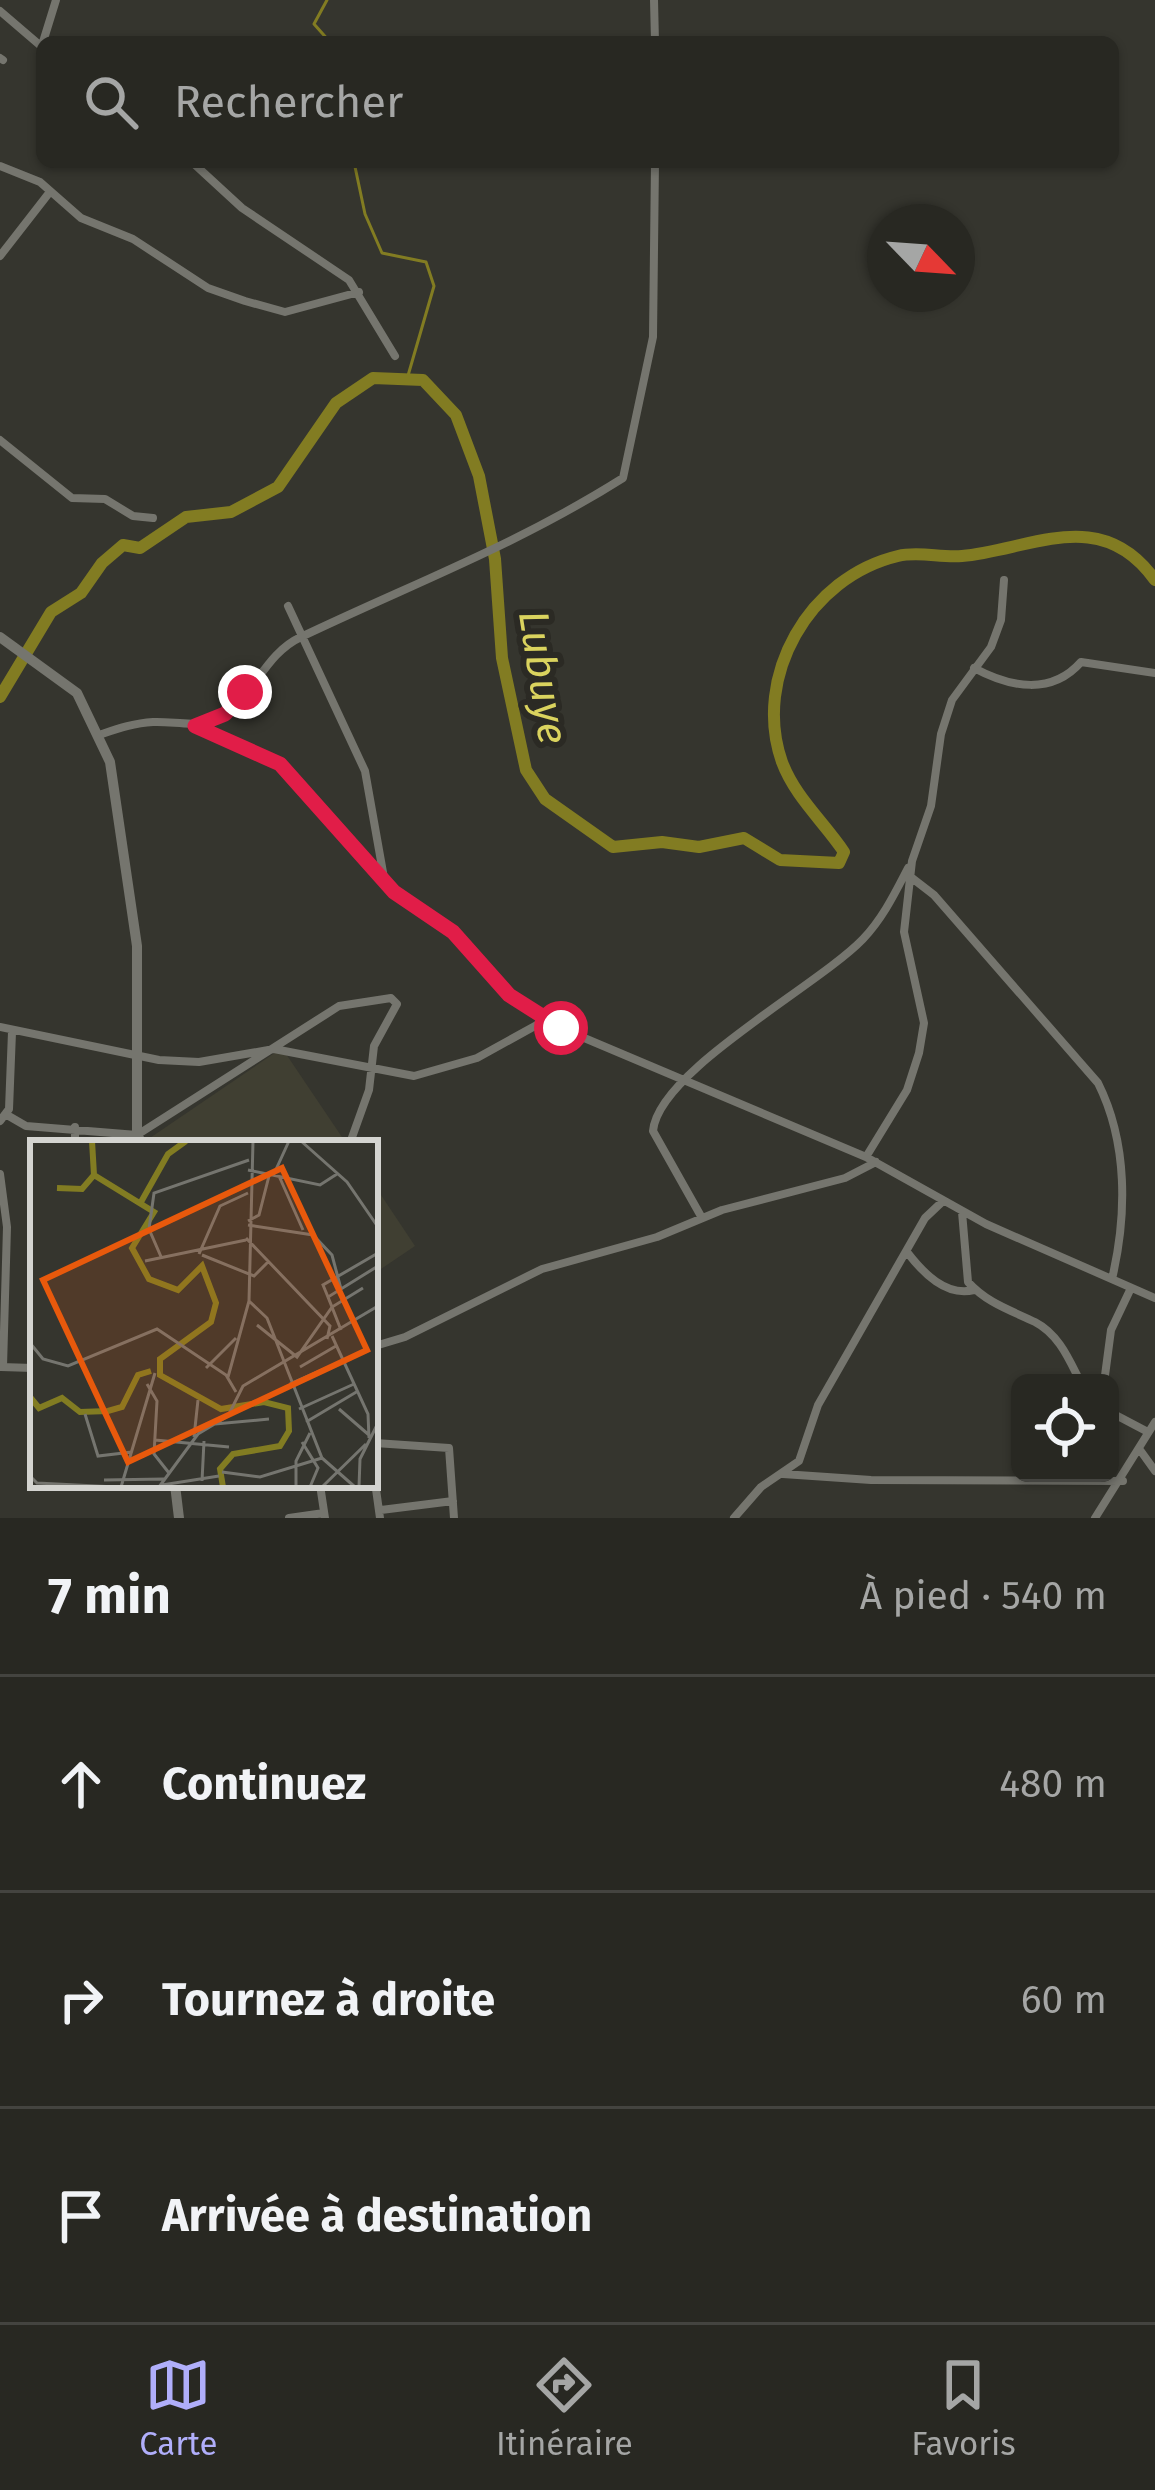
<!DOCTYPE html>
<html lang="fr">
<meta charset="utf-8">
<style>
body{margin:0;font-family:"Fira Sans",sans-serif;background:#30302a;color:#f1f3f6}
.controls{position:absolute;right:36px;bottom:36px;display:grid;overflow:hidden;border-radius:18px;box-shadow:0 3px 9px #0004}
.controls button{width:108px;height:108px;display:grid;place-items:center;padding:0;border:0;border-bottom:3px solid #444440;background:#282822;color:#f1f3f6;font:60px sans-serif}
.compass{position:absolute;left:867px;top:204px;width:108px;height:108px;border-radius:50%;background:#282822;box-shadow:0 3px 9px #0004;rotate:115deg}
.stop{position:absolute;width:36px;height:36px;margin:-27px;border:9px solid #e11d48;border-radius:50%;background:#fff}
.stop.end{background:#e11d48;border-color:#fff;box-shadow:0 3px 12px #0008}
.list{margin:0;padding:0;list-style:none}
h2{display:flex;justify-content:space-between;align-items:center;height:156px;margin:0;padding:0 48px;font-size:51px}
h2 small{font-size:39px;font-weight:400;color:#a5a6a5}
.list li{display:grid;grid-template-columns:78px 1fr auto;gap:36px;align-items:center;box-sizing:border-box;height:216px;padding:0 48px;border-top:3px solid #444440}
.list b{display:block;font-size:45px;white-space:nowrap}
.list em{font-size:39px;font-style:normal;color:#a5a6a5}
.icon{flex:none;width:66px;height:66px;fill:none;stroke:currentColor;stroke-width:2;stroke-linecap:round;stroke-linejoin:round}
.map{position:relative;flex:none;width:1155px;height:1518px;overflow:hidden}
.search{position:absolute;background:#282822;box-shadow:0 3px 9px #0004;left:36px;right:36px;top:36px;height:132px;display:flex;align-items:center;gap:30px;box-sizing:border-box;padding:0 42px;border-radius:18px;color:#a5a6a5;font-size:45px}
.sheet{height:804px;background:#282822}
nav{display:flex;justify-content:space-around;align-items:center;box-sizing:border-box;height:168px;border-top:3px solid #444440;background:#282822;font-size:33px;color:#a5a6a5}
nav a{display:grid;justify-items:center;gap:6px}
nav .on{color:#b0aefa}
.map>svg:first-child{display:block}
.built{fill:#403f32}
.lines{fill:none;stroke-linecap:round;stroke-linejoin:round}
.stream{stroke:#827c22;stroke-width:3}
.river{stroke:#827c22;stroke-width:12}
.minor{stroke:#75756e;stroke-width:8}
.tertiary{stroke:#75756e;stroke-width:10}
.route{stroke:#e11d48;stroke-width:15}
.labels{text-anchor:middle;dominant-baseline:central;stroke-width:12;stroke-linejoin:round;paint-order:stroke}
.water-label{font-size:42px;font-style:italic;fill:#dad35e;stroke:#2b2a24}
.inset-river{fill:none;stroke:#827c22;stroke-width:6}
.inset-road{fill:none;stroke:#75756f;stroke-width:3}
.view{fill:#e8590c;fill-opacity:0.15;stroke:#e8590c;stroke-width:6}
.inset-edge{fill:none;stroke:#d4d4d0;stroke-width:6}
</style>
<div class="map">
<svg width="1155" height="1518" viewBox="0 0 1155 1518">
<rect width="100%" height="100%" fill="#35352e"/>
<!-- built -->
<path class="built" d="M282,1048L346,1143L144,1142Z
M375,1186L415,1246L375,1273Z"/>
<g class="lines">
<!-- stream -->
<path class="stream" d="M327,0L314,24L330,42
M354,162L365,214L382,253L426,262L434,286L407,379"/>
<!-- river -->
<path class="river" d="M0,697L51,612L81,593L102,563L123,545L140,548L186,517L231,512L278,487L336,403L373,378L423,380L456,415L479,476L495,559L502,658L526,770L545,799L613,847L662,842L699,847L744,838L780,860L839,863L844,852C824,822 795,797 782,762C752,677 809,577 898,556C919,551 941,558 962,556C1030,550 1101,504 1155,580"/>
<!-- minor -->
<path class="minor" d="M654,0L655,42
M0,11L42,47
M43,42L56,0
M0,58L3,60
M192,162L242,208L349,280L395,356
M0,166L40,182L81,218L133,239L208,288L245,301L285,312L359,292
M0,256L49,193
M0,440L72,498L105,499L133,516L153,518
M288,606L365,771L384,878
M974,668C1011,688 1052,695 1081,662L1155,673
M195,726L280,764L395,893L453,932L509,995L544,1021L866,1157L986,1224L1155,1298
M99,735C117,729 134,723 153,722C175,721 195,728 216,719C253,702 262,655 301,637C412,584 517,545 623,478L653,337L655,162
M912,878L934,895L1098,1083C1128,1143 1127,1215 1112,1279
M0,1027L159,1060L199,1062L274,1049L414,1076L477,1058L544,1021
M7,1115L26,1126L137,1135
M0,1121L9,1109L12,1032
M75,1127V1143
M144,1143L137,1135L339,1006L391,998L397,1004L374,1046L369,1090L350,1143
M866,1157L907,1090L919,1053L924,1023L904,932L912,861L931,806L941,734L952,700L991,647L1001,620L1004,580
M0,1174L7,1227L3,1367
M962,1212L968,1282C987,1303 1010,1310 1035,1322C1060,1335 1070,1362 1081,1383
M702,1218L653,1131C658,1071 818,986 863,939C883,918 895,893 908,868
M907,1252C923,1273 946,1297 974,1290
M375,1346L405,1337L542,1269L657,1237L722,1210L845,1178L876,1162
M1,1367L33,1368
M1104,1383L1111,1330L1131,1288
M1110,1412L1148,1432
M375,1443L449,1448L454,1518
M1140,1450L1155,1471
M783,1474L871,1480L1123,1481
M375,1482L380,1518
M320,1485L325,1518
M381,1510L453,1501
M289,1518L324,1513
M734,1518L761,1487L799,1461L818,1405L925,1218L943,1201
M1095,1518L1155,1422"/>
<!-- tertiary -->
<path class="tertiary" d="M0,637L77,693L110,762L137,946V1143
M175,1485L179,1518"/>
</g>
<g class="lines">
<!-- route -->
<path class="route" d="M245,692L225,714L195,726L280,764L394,892L453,932L509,995L561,1028"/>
</g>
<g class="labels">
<!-- water labels -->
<g class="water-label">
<text transform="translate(543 677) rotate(81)">Lubuye</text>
</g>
</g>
<!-- overview -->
<g transform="translate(30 1140)">
<rect width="348" height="348" fill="#35352e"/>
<path class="inset-river" d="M62,1L64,35L124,72L102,108L119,139L148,150L172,126L186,163L181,182L130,219V235L191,269L234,262L258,268L259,291L250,306L203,314L190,329L193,347M27,48L52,49L64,35M111,62L138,14L156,1M0,257L9,268L32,258L50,272L78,271L92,267L108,235L121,231"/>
<path class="inset-road" d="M271,1L317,42L348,87M218,30L290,45L307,34M243,36L259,1M249,36L273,90M218,81L229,75L239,36M218,85L283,95L302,115L311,149M216,98L300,186L297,199M169,114L190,66L218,53M172,115L224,136L238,122M132,119L119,89L124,53L219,20M115,121L216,100M298,157L293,145L348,113M219,161L237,178L292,318L325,347M227,185L267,217L302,167L298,157L348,126M311,190L302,167L333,148M302,196L338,274L339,298M0,203L13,219L38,226L127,189L196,235L206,252M270,227L306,206M176,228L206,198M198,237L219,161L223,1M117,244L127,261L124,314L139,333M260,244L313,221M269,269L324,244M309,269L339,295M55,274L68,316L102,312M276,282L328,251M185,284L239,279M164,297L168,260M125,300L199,307M272,302L288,328L280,347M192,332L230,337L292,318M0,336L7,343L86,347M74,340L134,339M172,341L174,301M132,345L189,336M91,347L125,233M129,347L168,294L198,276L213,246L348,166M266,347V321L280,293M292,347L336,304M329,347L330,319L348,283"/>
<path class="view" d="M252,28L337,210L98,322L13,140Z"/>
<rect width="348" height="348" class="inset-edge"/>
</g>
</svg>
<div class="controls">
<button><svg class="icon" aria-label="locate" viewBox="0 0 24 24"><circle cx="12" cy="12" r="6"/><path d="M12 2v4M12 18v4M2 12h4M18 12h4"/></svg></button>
</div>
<svg class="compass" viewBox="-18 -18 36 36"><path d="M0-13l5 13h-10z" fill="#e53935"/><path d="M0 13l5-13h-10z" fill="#a5a6a5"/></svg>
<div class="stop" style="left:561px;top:1028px"></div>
<div class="stop end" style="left:245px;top:692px"></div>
<div class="search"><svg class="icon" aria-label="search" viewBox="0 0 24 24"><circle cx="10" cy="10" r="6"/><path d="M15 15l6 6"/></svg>Rechercher</div>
</div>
<section class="sheet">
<h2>7 min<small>À pied · 540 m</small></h2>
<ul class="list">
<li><svg class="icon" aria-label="ahead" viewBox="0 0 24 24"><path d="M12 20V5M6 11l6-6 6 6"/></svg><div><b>Continuez</b></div><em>480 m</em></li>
<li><svg class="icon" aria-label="right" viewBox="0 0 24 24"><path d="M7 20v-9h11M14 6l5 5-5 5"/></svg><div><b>Tournez à droite</b></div><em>60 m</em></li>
<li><svg class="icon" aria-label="arrive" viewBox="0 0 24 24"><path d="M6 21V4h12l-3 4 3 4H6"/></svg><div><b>Arrivée à destination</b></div></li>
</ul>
</section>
<nav>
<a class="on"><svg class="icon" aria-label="map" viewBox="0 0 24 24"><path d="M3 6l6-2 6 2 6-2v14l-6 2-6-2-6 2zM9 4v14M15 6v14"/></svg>Carte</a>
<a><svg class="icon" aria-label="directions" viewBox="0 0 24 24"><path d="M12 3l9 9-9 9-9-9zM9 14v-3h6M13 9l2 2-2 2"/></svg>Itinéraire</a>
<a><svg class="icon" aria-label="saved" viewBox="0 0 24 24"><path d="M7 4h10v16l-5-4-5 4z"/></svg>Favoris</a>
</nav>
